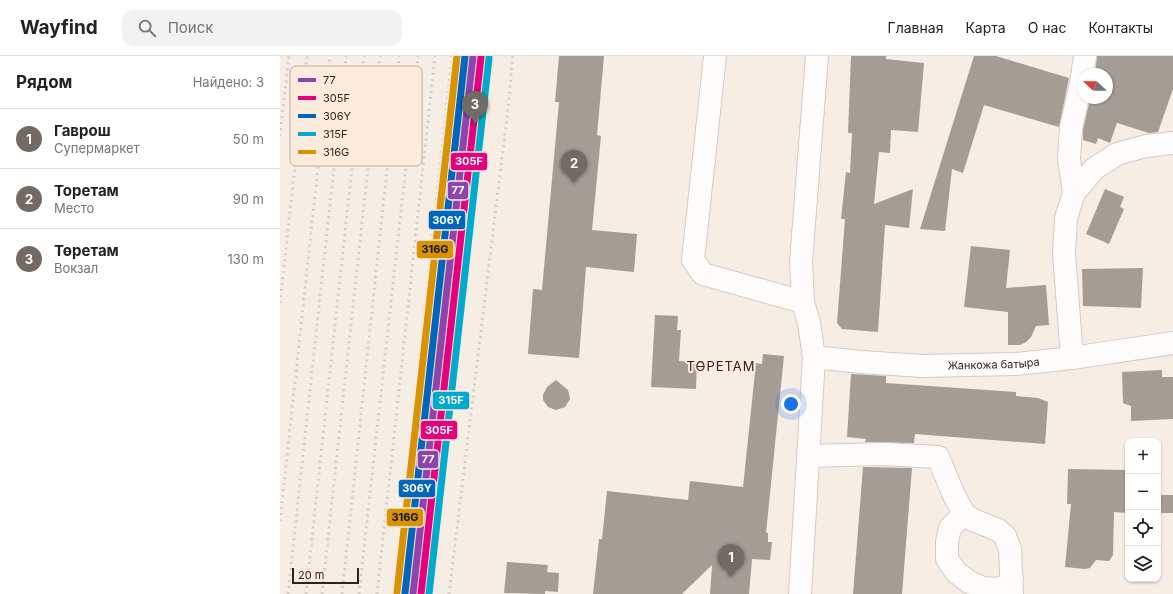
<!DOCTYPE html>
<html lang="ru">
<meta charset="utf-8">
<style>
body{margin:0;font-family:Inter,sans-serif;background:#f2f2f2;color:#202124}
.controls{position:absolute;right:12px;bottom:12px;display:grid;overflow:hidden;border-radius:8px;box-shadow:0 1px 3px #0004}
.controls button{width:36px;height:36px;display:grid;place-items:center;padding:0;border:0;border-bottom:1px solid #e0e0e0;background:#fff;color:#202124;font:20px sans-serif}
.compass{position:absolute;left:797px;top:12px;width:36px;height:36px;border-radius:50%;background:#fff;box-shadow:0 1px 3px #0004;rotate:292deg}
.scale{position:absolute;left:12px;bottom:10px;width:67px;box-sizing:border-box;padding-left:4px;border:2px solid #2b2520;border-top:0;font-size:11px;line-height:14px;white-space:nowrap;color:#2b2520;-webkit-text-stroke:3px #fdecde;paint-order:stroke}
.you{position:absolute;left:511px;top:348px;width:14px;height:14px;margin:-10px;border:3px solid #fff;border-radius:50%;background:#1a73e8;box-shadow:0 0 0 6px #1a73e833}
.badge{display:grid;place-items:center;width:26px;height:26px;border-radius:50%;background:#726b65;color:#fff;font-size:13px;font-weight:700}
.pin{position:absolute;translate:-50% -33px;filter:drop-shadow(0 1px 2px #0008)}
.pin::after{content:'';position:absolute;top:21px;width:14px;height:12px;background:inherit;clip-path:polygon(0 0,100% 0,50% 100%)}
.list{margin:0;padding:0;list-style:none}
h2{display:flex;justify-content:space-between;align-items:center;height:52px;margin:0;padding:0 16px;font-size:17px}
h2 small{font-size:13px;font-weight:400;color:#757577}
.list li{display:grid;grid-template-columns:26px 1fr auto;gap:12px;align-items:center;box-sizing:border-box;height:60px;padding:0 16px;border-top:1px solid #e0e0e0}
.list b{display:block;font-size:15px;white-space:nowrap}
.list p{margin:0;font-size:13px;white-space:nowrap;color:#757577}
.list em{font-size:13px;font-style:normal;color:#757577}
.icon{flex:none;width:22px;height:22px;fill:none;stroke:currentColor;stroke-width:2;stroke-linecap:round;stroke-linejoin:round}
.map{position:relative;flex:none;width:893px;height:538px;overflow:hidden}
header{display:flex;align-items:center;gap:24px;box-sizing:border-box;height:56px;padding:0 20px;background:#fff;border-bottom:1px solid #e0e0e0}
header strong{font-size:19px}
nav{display:flex;gap:22px;margin-inline-start:auto;font-size:14px}
.search{width:280px;height:36px;background:#f2f2f2;display:flex;align-items:center;gap:10px;box-sizing:border-box;padding:0 14px;border-radius:12px;color:#757577;font-size:15px}
main{display:flex}
aside{flex:1;background:#fff}
.map>svg:first-child{display:block}
.building{fill:#a49d96}
.lines{fill:none;stroke-linecap:round;stroke-linejoin:round}
.minor-casing{stroke:#d2cbc5;stroke-width:24}
.minor{stroke:#fefcfb;stroke-width:22}
.rail{stroke:#d1cecc;stroke-width:3;stroke-dasharray:2 4;stroke-linecap:butt}
.rail-1-casing{stroke:#fdecde;stroke-width:10}
.rail-2-casing{stroke:#fdecde;stroke-width:10}
.rail-3-casing{stroke:#fdecde;stroke-width:10}
.rail-4-casing{stroke:#fdecde;stroke-width:10}
.rail-5-casing{stroke:#fdecde;stroke-width:10}
.rail-1{stroke:#8e44ad;stroke-width:7}
.rail-2{stroke:#e5007d;stroke-width:7}
.rail-3{stroke:#0065bd;stroke-width:7}
.rail-4{stroke:#00a9ce;stroke-width:7}
.rail-5{stroke:#d89305;stroke-width:7}
.labels{text-anchor:middle;dominant-baseline:central;stroke-width:4;stroke-linejoin:round;paint-order:stroke}
.street-label{font-size:11px;fill:#2b2520;stroke:#fdecde}
.quarter-label{font-size:13px;letter-spacing:1px;fill:#2b2520;stroke:#fdecde}
.key{fill:#fdecde;stroke:#beb0a5;stroke-width:1}
.key-label{font-size:11px;fill:#2b2520}
.line-badge{stroke:#fdecde;stroke-width:1.5}
.badge-label{font-size:11px;text-anchor:middle;font-weight:bold;fill:#fff}
.pale-badge-label{font-size:11px;text-anchor:middle;font-weight:bold;fill:#111}
</style>
<header>
<strong>Wayfind</strong>
<div class="search"><svg class="icon" aria-label="search" viewBox="0 0 24 24"><circle cx="10" cy="10" r="6"/><path d="M15 15l6 6"/></svg>Поиск</div>
<nav><a>Главная</a><a>Карта</a><a>О нас</a><a>Контакты</a></nav>
</header>
<main>
<aside>
<h2>Рядом<small>Найдено: 3</small></h2>
<ul class="list">
<li><span class="badge">1</span><div><b>Гаврош</b><p>Супермаркет</p></div><em>50 m</em></li>
<li><span class="badge">2</span><div><b>Торетам</b><p>Место</p></div><em>90 m</em></li>
<li><span class="badge">3</span><div><b>Төретам</b><p>Вокзал</p></div><em>130 m</em></li>
</ul>
</aside>
<div class="map">
<svg width="893" height="538" viewBox="0 0 893 538">
<rect width="100%" height="100%" fill="#f6ede5"/>
<!-- building -->
<path class="building" d="M279,0H324L317,79L321,80L312,174L357,178L354,216L306,211L299,302L248,298L253,233L262,234L279,46H275Z
M571,0H606V3L644,7L638,76L611,74L610,97L599,96L594,148L633,133L629,172L605,169L598,276L562,273L557,267L565,163H561L566,116L570,117L572,77H568Z
M694,0H716L789,22L779,71L704,49L683,117L672,113L665,175L640,173Z
M817,0H893V33L878,76L869,77L837,67L830,87L818,82L816,88L803,84V74L810,42H827V18H815Z
M825,133L844,141L840,151L844,153L829,188L806,178Z
M691,190L730,194L726,232L766,229L769,269L756,270L751,281L746,286L740,289H728V256L684,251Z
M863,212L861,252L803,250L802,213Z
M375,259L398,260L397,274H401L399,305L417,306L416,333L371,331Z
M483,298L504,300L486,477H488V486H492L490,504L472,503L469,538H430L432,509L402,538H313L319,483H322L327,435L408,444L410,425L463,431L476,307L482,308Z
M882,314V321H893V363L851,365V350L843,347L842,316Z
M571,318L606,320V327L736,336V340L758,342L768,346L765,388L635,378L634,387L585,386L586,383L567,381Z
M276,324L288,334L290,343L285,351L276,354L268,351L263,344V339L267,331Z
M583,411L632,412L622,538H573Z
M788,413L848,414V457L834,456L833,499L829,505L816,504L810,512L805,513L785,511L791,448H787Z
M878,439H893V457H878Z
M227,506L268,509L267,516L279,517L278,536L265,535V538L224,537Z"/>
<g class="lines">
<!-- minor casing -->
<g class="minor-casing">
<g id="minor">
<path d="M435,0L413,204L423,218L523,246"/>
<path id="s1" d="M537,0L521,206L523,246L529,267L534,301L581,306L643,310L736,308L792,302L893,287"/>
<path d="M794,137L789,103L791,72L801,27L805,0"/>
<path d="M792,302L784,197L786,162L794,137L814,113L837,98L866,90L893,87"/>
<path d="M529,400L603,398L658,401L673,437L684,458L693,464L718,474L725,480L730,493L732,538"/>
<path d="M684,458L670,472L667,486V503L676,516L689,526L703,532L717,533L726,530L732,522"/>
<path d="M520,538L534,301"/>
</g>
</g>
<!-- minor -->
<use href="#minor" class="minor"/>
<!-- rail -->
<path class="rail" d="M0,80L9,0
M0,247L27,0
M0,465L50,0
M8,538L66,0
M26,538L84,0
M42,538L100,0
M62,538L119,0
M79,538L138,0
M97,538L155,0
M114,538L172,0
M169,538L227,61L233,0"/>
<!-- rail-1 casing -->
<g class="rail-1-casing">
<path id="rail-1" d="M133,538L193,0"/>
</g>
<!-- rail-2 casing -->
<g class="rail-2-casing">
<path id="rail-2" d="M141,538L201,1"/>
</g>
<!-- rail-3 casing -->
<g class="rail-3-casing">
<path id="rail-3" d="M125,537L185,0"/>
</g>
<!-- rail-4 casing -->
<g class="rail-4-casing">
<path id="rail-4" d="M149,538L209,2"/>
</g>
<!-- rail-5 casing -->
<g class="rail-5-casing">
<path id="rail-5" d="M117,536L177,0"/>
</g>
<!-- rail-1 -->
<use href="#rail-1" class="rail-1"/>
<!-- rail-2 -->
<use href="#rail-2" class="rail-2"/>
<!-- rail-3 -->
<use href="#rail-3" class="rail-3"/>
<!-- rail-4 -->
<use href="#rail-4" class="rail-4"/>
<!-- rail-5 -->
<use href="#rail-5" class="rail-5"/>
</g>
<g class="labels">
<!-- street labels -->
<g class="street-label">
<text stroke="none"><textPath href="#s1" startOffset="483">Жанкожа батыра</textPath></text>
</g>
<!-- quarter labels -->
<g class="quarter-label">
<text x="441" y="310">ТӨРЕТАМ</text>
</g>
</g>
<!-- legend -->
<rect x="10" y="10" width="132" height="100" rx="6" class="key"/>
<rect x="18" y="22" width="18" height="4" fill="#8e44ad"/>
<rect x="18" y="40" width="18" height="4" fill="#e5007d"/>
<rect x="18" y="58" width="18" height="4" fill="#0065bd"/>
<rect x="18" y="76" width="18" height="4" fill="#00a9ce"/>
<rect x="18" y="94" width="18" height="4" fill="#d89305"/>
<g class="key-label">
<text x="43" y="28">77</text>
<text x="43" y="46">305F</text>
<text x="43" y="64">306Y</text>
<text x="43" y="82">315F</text>
<text x="43" y="100">316G</text>
</g>
<g class="line-badge">
<rect x="170" y="96" width="38" height="19" rx="4" fill="#e5007d"/>
<rect x="167" y="125" width="22" height="19" rx="4" fill="#8e44ad"/>
<rect x="148" y="154" width="38" height="20" rx="4" fill="#0065bd"/>
<rect x="136" y="184" width="38" height="19" rx="4" fill="#d89305"/>
<rect x="152" y="335" width="38" height="19" rx="4" fill="#00a9ce"/>
<rect x="140" y="364" width="38" height="20" rx="4" fill="#e5007d"/>
<rect x="137" y="394" width="22" height="19" rx="4" fill="#8e44ad"/>
<rect x="118" y="423" width="38" height="19" rx="4" fill="#0065bd"/>
<rect x="106" y="452" width="38" height="19" rx="4" fill="#d89305"/>
</g>
<g class="badge-label">
<text x="189" y="109">305F</text>
<text x="178" y="138">77</text>
<text x="167" y="168">306Y</text>
<text x="171" y="348">315F</text>
<text x="159" y="378">305F</text>
<text x="148" y="407">77</text>
<text x="137" y="436">306Y</text>
</g>
<g class="pale-badge-label">
<text x="155" y="197">316G</text>
<text x="125" y="465">316G</text>
</g>
</svg>
<div class="controls">
<button>+</button>
<button>−</button>
<button><svg class="icon" aria-label="locate" viewBox="0 0 24 24"><circle cx="12" cy="12" r="6"/><path d="M12 2v4M12 18v4M2 12h4M18 12h4"/></svg></button>
<button><svg class="icon" aria-label="layers" viewBox="0 0 24 24"><path d="M12 4l9 5-9 5-9-5zM3 14l9 5 9-5"/></svg></button>
</div>
<svg class="compass" viewBox="-18 -18 36 36"><path d="M0-13l5 13h-10z" fill="#e53935"/><path d="M0 13l5-13h-10z" fill="#757577"/></svg>
<div class="scale">20 m</div>
<div class="you"></div>
<div class="pin badge" style="left:451px;top:521px">1</div>
<div class="pin badge" style="left:294px;top:127px">2</div>
<div class="pin badge" style="left:195px;top:68px">3</div>
</div>
</main>
